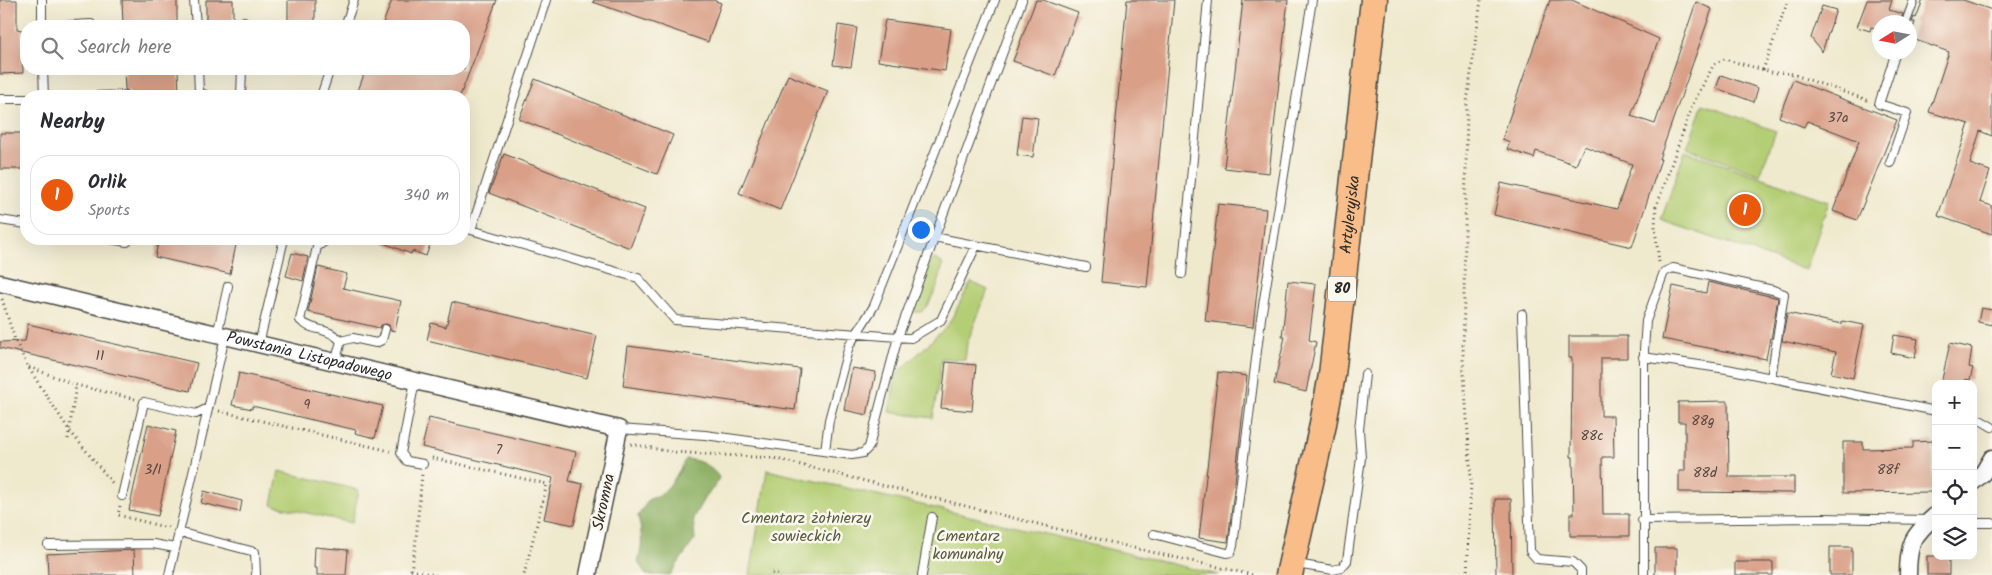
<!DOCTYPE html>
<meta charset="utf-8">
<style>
body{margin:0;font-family:Kalam,sans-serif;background:#f2f2f3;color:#2b2b33}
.controls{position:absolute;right:15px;bottom:15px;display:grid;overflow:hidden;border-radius:10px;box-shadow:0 5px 20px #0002}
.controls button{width:45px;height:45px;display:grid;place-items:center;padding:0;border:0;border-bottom:1px solid #e1e1e2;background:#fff;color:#2b2b33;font:25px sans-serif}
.compass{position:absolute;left:1872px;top:15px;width:45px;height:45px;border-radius:50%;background:#fff;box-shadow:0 5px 20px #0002;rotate:259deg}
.you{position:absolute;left:920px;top:229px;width:18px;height:18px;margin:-12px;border:4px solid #fff;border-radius:50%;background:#1a73e8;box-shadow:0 0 0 8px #1a73e833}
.badge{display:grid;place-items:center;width:32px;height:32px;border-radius:50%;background:#ea580c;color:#fff;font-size:16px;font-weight:700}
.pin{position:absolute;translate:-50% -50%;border:2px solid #fff;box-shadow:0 1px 5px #0006}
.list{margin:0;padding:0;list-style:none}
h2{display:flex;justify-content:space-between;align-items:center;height:65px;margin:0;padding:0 20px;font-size:21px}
h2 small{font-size:16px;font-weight:400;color:#7c7c81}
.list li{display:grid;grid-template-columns:32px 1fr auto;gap:15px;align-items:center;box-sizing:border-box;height:80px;margin:0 10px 10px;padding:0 10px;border:1px solid #e1e1e2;border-radius:20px}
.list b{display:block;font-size:19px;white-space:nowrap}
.list p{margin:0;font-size:16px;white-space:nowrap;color:#7c7c81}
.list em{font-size:16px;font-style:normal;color:#7c7c81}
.icon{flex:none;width:28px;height:28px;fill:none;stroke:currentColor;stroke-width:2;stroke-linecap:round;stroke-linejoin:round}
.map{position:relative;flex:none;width:1992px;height:575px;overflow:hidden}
.search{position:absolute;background:#fff;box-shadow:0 5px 20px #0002;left:20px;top:20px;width:450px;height:55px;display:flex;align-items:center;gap:12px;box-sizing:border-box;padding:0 18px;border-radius:20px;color:#7c7c81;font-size:19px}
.panel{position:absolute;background:#fff;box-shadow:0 5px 20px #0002;left:20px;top:90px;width:450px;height:155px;border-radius:20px}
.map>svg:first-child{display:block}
.green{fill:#b4ce74;stroke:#707c50}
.forest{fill:#8fb166;stroke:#5d6e48}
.building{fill:#d99f87}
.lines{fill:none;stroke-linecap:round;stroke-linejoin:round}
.lane-casing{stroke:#484843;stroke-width:10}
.street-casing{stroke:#484843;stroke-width:19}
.primary-casing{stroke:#484843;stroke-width:29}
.path{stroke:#484843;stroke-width:3;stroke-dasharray:1 4;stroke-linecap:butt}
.lane{stroke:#fff;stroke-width:8}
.street{stroke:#fff;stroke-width:16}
.primary{stroke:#f8bd89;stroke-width:26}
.labels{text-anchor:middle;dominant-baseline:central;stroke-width:5;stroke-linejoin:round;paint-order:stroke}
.number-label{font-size:14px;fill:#564842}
.shield{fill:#fbf7ec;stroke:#696865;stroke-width:1}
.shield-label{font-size:15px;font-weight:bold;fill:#2b2b2b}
.street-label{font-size:16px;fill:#2b2b2b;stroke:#fbf7ec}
.park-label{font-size:16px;fill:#545c41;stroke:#fbf7ec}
</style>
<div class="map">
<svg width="1992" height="575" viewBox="0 0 1992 575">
<rect width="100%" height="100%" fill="#fbf7ec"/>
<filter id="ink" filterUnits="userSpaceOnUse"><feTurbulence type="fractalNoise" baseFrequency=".02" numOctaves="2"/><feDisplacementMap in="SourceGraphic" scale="10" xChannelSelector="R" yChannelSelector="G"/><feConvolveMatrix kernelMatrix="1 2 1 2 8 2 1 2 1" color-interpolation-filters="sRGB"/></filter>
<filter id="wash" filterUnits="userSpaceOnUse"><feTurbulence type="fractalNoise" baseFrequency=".0096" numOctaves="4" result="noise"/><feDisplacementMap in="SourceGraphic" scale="20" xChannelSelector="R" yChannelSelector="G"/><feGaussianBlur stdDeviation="1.12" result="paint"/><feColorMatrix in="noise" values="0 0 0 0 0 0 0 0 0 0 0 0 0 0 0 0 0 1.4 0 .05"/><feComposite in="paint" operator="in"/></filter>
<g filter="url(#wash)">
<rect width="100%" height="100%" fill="#efe9cd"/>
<!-- green -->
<path class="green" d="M1703,104L1776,131L1760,175L1687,148Z
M1685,151L1829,201L1806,270L1661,220Z
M935,259L942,263C943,277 931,304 921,312H912V308L928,263Z
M971,282L988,290L967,343L965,360L942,358L933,418L889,412L896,375L948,325Z
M767,470L944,510L1219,575H750Z
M279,471L359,490L352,523L272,505Z"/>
<!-- forest -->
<path class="forest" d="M686,459C701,460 710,466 719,477L716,485L705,497L693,518L695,539L670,575H646L638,562C643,546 642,532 638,516L649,499C668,495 677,474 686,459Z"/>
<g id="blocks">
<!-- building -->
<path class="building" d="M0,0H17V29L22,30L23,73L0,74Z
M122,0H177V26H123Z
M206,0H233V26H206Z
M288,0H315V26H288Z
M392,0H497L460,96H356L366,69H464V26H382Z
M594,0H713L721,3L708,42L593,2Z
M1036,0H1043L1078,13L1055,76L1013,61Z
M1127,0H1174L1147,287L1101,282Z
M1243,0H1288L1269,173L1224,168Z
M1550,0H1572L1659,39L1631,116L1655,124L1696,2L1712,9L1659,159H1661L1632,247L1494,215L1501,183L1617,209L1632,164L1584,146L1576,165L1536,151L1534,158L1507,149L1510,142L1502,139Z
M1867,0H1892L1889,10L1903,14L1900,22H1880V29L1871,27L1870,31L1857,27Z
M1923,0H1963L1992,10V136L1980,131L1970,164L1990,171L1980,202L1992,206V234L1938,216L1969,124L1929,112L1949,52L1910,38L1915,22H1912L1914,17L1916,18Z
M1822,6L1836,10L1822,52L1811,38Z
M885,20L951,29L945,71L878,61Z
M838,25L857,28L851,67L833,65Z
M124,69H178L179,96H130L129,92L125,89Z
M788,75L828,91L780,210L739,193Z
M1721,75L1758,88L1754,102L1716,88Z
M535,79L673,135L657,174L519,119Z
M1793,80L1897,120L1857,220L1833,211L1859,141L1807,121L1804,127L1779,117Z
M1022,116L1038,118L1033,157L1017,155Z
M0,133H26V169H0Z
M504,154L645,209L630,248L489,193Z
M1218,204L1266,209L1253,327L1205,321Z
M159,239H230L237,240L230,274L155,257Z
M374,239H432L426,256L412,251L411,254Z
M292,253L308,257L303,281L286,276Z
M318,267L347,274L343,288L401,301L395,331L390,330L389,325L386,324L381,325L380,328L308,312Z
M1288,281L1316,284L1309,340L1316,342L1306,392L1274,384L1285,337H1282Z
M1708,282L1778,298L1771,339L1770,338L1766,359L1662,339L1673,286L1706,293Z
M452,302L597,336L587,378L427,340L431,323L446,327Z
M1981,308L1992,310V325L1978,322Z
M1787,313L1842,324V321L1864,325L1853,378L1831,373L1836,352L1782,341Z
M28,324L197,363L190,391L0,348V342L25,341Z
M1894,335L1918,339L1915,358L1891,353Z
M1569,336H1627V358H1601V416H1613L1614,457H1602L1603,514H1629V536H1570V514H1574L1573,457H1571L1572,358H1569Z
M1950,343L1972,348L1969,367L1973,368L1970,380L1965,379L1964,384H1941Z
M628,346L800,369L795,410L623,386Z
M946,362L976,365L972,411L941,408Z
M852,368L876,372L867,415L844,410Z
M1218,372L1247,376L1228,542L1199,538Z
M239,373L383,406L375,438L355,433L356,430L252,406V409L232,405Z
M1728,401L1729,477H1794V493L1679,492V471H1685V422H1678V402Z
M429,418L576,452L569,481L583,484L574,525L544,519L553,478L422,447Z
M148,424L176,431L158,516L129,510Z
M1933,441V492L1843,493V442H1863V449L1913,448V442Z
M204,491L242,501L240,512L201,503Z
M1495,499H1511L1512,575H1496Z
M315,547L348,550L346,575H317V568H314Z
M1830,547H1852V575H1830Z
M1655,548H1677V575H1655Z
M134,550L135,575H48L47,554Z
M1927,556H1949V575H1927Z
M1735,562H1773V575H1735Z"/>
</g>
</g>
<g filter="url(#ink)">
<use href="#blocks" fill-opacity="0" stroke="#484843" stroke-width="1"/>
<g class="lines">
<!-- lane casing -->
<g class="lane-casing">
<path id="lane" d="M42,0V26
M194,0L196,26
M546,0L471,230L638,278L675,320L911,338L941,320L976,246
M1906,22L1914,0
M57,26L91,24L93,26
M244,26V21
M345,26L354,0
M43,69L44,96
M198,69L199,92
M96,96L125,95
M199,96V92L208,96
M241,96L242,69
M321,96L330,69
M0,99H26
M1890,163L1907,113L1879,104L1896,52
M0,220L26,224
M934,237L1086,267
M110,239L127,242L129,239
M328,239L317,247L300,320C309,331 329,327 341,341L335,363
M1182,274L1208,0
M1522,314L1530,551L1537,559L1573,562L1581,570V575
M217,335L228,286
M341,341L353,338L376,343L382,340L385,329
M259,344L284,239
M1643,357L1727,369L1936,411
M415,381L401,453L407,461L423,464
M1973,419L1980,420L1992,427
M619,429L705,435L852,455L863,453L869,447L898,337L1022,0
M825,451L829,420L849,346L874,306L995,0
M122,496L144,402L196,414L208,408
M1642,520L1822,518L1928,520
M1973,523H1992
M178,532L255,552L256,575
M1154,534L1227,553L1231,552L1233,546L1261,318L1312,0
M48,545L153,544L175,548
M1296,564L1333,570L1341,568L1347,561L1361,458L1359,430L1365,374
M169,575L225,337
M922,575L932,517
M1644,575V350L1646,321L1664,272L1673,268L1773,290L1784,294L1771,378"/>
</g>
<!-- street casing -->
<g class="street-casing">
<g id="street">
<path id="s1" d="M0,283L619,429L588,575"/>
<path d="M1973,482L1983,473L1992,458"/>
<path d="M1908,575C1908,544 1912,536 1936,515"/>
</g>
</g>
<!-- primary casing -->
<g class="primary-casing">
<g id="primary">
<path id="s2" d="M1289,575L1322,429L1332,375L1374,0"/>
</g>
</g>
<!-- path -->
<path class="path" d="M1763,70L1788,0
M1659,262L1655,228L1656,207L1693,104L1714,64L1724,59L1775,73H1789L1870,101
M2,299L15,340L28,367L69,430L114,485
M29,367L76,385L135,399
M219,411L390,451
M68,439L76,385
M631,444L672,452L773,458L1138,549L1253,575
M432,458L547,484L524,575
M120,506L118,515L168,528
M411,570L436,575
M772,573L780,575
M410,575L415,549L422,474
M1467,575L1471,479L1463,359L1467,102L1481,0"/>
<!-- lane -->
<use href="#lane" class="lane"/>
<!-- street -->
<use href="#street" class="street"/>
<!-- primary -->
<use href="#primary" class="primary"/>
</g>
</g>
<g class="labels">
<!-- number labels -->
<g class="number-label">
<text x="1838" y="118">37a</text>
<text x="100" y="356">11</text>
<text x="307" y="405">9</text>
<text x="1703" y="421">88g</text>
<text x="1592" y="436">88c</text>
<text x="499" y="450">7</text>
<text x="153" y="470">3/I</text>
<text x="1888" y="470">88f</text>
<text x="1705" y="473">88d</text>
</g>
<!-- shield labels -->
<rect class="shield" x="1328" y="276.5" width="28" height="25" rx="4"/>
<g class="shield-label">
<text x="1342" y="289">80</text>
</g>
<!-- street labels -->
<g class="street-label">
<text stroke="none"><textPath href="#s2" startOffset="366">Artyleryjska</textPath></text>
<text stroke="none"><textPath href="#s1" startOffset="318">Powstania Listopadowego</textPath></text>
<text transform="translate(604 502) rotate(-78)">Skromna</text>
</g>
<!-- park labels -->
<g class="park-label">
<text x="806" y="518">Cmentarz żołnierzy<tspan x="806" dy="18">sowieckich</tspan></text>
<text x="968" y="536">Cmentarz<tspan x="968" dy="18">komunalny</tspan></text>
</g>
</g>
</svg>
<div class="controls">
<button>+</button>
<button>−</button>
<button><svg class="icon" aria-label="locate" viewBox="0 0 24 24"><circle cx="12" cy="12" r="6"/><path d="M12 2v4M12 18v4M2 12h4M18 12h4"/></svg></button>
<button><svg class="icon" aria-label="layers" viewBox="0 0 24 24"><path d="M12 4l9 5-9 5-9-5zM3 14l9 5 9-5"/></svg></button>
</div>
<svg class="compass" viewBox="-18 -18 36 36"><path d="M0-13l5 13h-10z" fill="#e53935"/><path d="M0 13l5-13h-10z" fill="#7c7c81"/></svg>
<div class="you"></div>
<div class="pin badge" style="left:1745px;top:210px">1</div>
<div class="search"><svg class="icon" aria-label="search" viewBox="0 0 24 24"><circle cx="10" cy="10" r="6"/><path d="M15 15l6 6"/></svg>Search here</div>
<section class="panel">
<h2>Nearby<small></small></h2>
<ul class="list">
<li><span class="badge">1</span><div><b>Orlik</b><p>Sports</p></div><em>340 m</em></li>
</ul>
</section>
</div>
